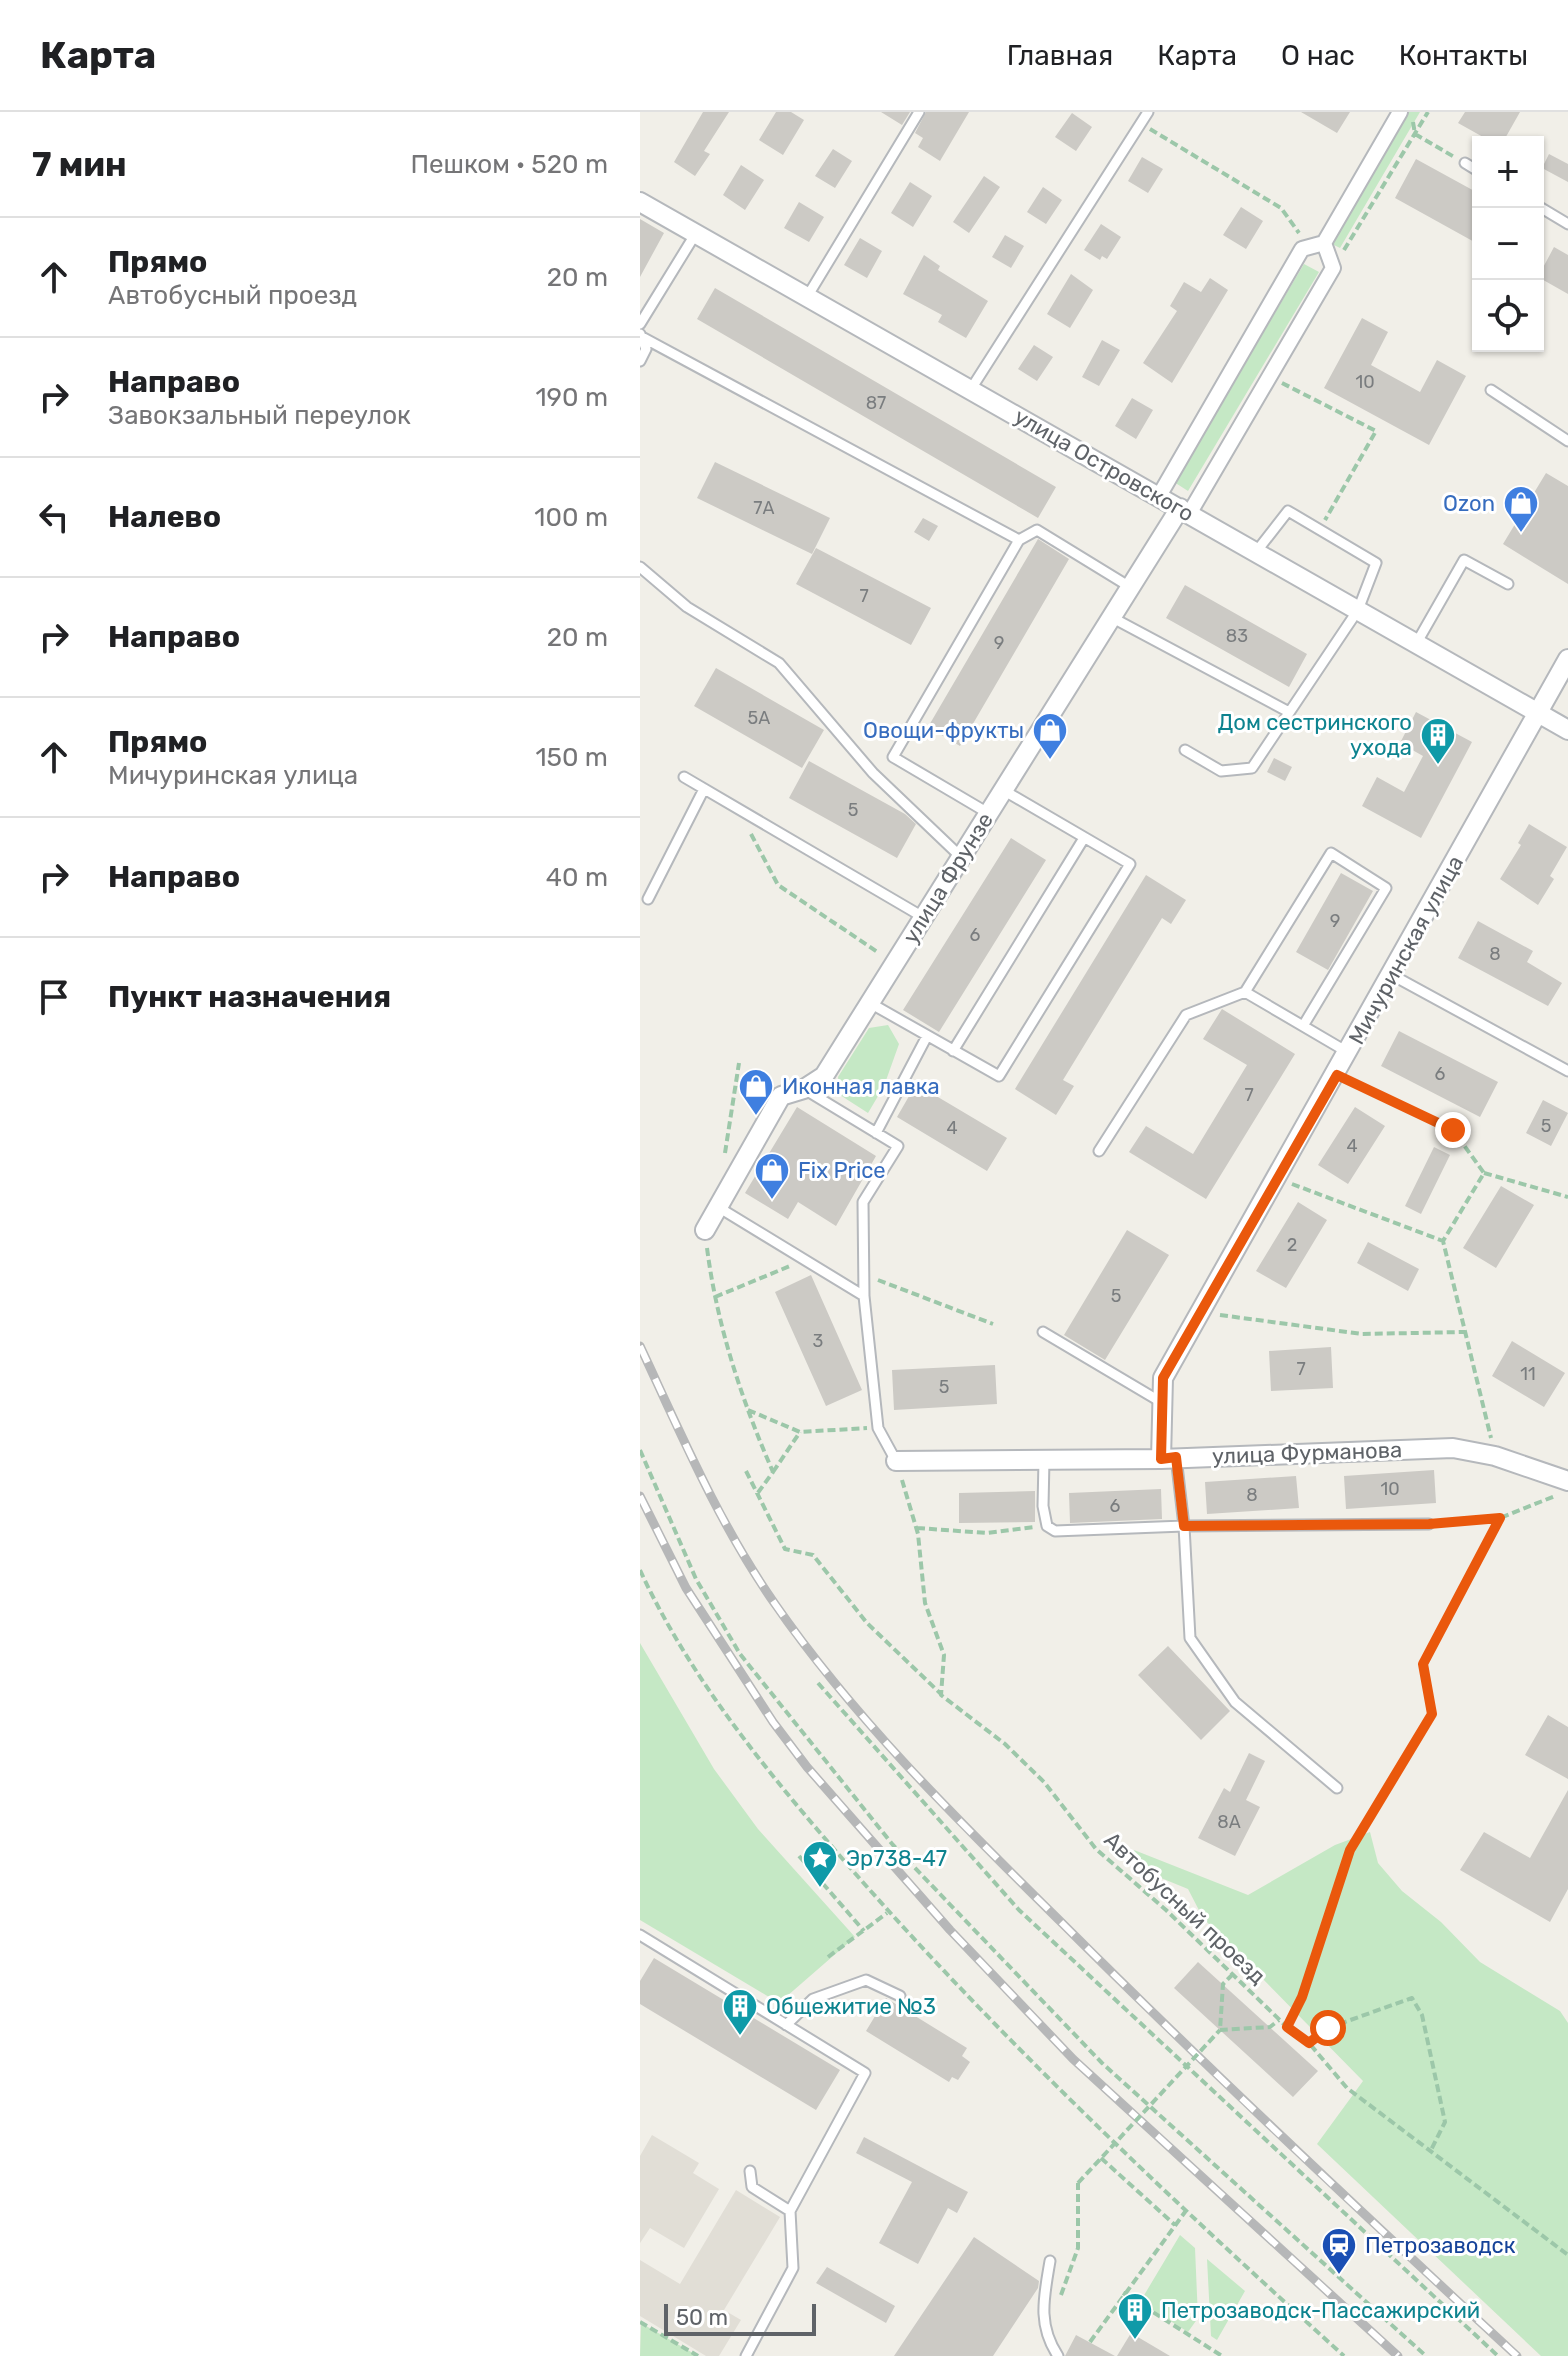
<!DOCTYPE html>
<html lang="ru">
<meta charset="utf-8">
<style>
body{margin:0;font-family:Rubik,sans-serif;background:#f6f6f6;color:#202124}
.controls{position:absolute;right:24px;top:24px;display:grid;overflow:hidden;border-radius:0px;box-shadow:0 2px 6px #0004}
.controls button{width:72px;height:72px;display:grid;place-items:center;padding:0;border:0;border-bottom:2px solid #e0e0e0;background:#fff;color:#202124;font:40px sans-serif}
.scale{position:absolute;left:24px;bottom:20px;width:152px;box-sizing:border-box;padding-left:8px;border:4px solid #5f6368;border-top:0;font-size:22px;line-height:28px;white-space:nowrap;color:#5f6368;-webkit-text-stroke:6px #fff;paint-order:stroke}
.stop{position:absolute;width:24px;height:24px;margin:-18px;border:6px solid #ea580c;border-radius:50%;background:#fff}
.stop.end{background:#ea580c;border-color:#fff;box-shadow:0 2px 8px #0008}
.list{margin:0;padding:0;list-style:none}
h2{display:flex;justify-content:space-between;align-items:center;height:104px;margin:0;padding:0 32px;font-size:34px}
h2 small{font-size:26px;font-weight:400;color:#757577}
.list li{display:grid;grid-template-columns:52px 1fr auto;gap:24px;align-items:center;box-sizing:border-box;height:120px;padding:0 32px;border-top:2px solid #e0e0e0}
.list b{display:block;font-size:30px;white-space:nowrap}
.list p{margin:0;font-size:26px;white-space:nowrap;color:#757577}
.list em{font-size:26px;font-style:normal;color:#757577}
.icon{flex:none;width:44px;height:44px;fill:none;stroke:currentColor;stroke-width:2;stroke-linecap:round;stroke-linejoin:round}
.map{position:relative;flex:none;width:928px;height:2244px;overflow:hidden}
header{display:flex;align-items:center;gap:48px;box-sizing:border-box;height:112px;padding:0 40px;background:#fff;border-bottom:2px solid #e0e0e0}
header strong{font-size:38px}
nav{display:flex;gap:44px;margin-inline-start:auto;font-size:28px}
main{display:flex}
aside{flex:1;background:#fff}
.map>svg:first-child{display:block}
.education{fill:#e1ded6}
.green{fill:#c5e8c5}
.building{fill:#cccac5}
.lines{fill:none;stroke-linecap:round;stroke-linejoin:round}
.service-casing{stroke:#b5b8bc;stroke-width:13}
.pedestrian-casing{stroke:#b5b8bc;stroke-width:18}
.minor-casing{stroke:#b5b8bc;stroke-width:22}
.path{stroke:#9cc7a9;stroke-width:4;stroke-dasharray:8 4;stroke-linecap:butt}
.service{stroke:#fff;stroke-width:9}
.pedestrian{stroke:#fff;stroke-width:14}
.minor{stroke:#fff;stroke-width:18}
.rail-casing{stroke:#b6b7b8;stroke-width:9}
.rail{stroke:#fff;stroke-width:6;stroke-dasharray:18;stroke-linecap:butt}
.path-bridge{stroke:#9cc7a9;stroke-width:4;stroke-dasharray:8 4;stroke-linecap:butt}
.route{stroke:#ea580c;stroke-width:10}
.labels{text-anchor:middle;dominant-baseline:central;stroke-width:6;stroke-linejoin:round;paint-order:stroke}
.number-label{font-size:18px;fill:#7a7d7f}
.street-label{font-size:22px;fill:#5f6368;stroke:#fff}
.shop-label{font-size:22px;fill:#366cbe;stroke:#fff;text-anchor:end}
.culture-label{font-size:22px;fill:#0d838f;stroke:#fff;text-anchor:start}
.transit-label{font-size:22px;fill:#164399;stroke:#fff;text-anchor:start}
</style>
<header>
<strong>Карта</strong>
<nav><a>Главная</a><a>Карта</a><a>О нас</a><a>Контакты</a></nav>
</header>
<main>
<aside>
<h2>7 мин<small>Пешком · 520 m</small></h2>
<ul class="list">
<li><svg class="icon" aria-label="ahead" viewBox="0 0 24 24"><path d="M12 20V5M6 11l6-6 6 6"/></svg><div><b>Прямо</b><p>Автобусный проезд</p></div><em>20 m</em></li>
<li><svg class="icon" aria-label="right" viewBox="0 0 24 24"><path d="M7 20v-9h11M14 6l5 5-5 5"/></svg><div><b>Направо</b><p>Завокзальный переулок</p></div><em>190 m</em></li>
<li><svg class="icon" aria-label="left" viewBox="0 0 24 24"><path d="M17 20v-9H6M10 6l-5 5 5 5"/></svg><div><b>Налево</b></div><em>100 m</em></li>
<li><svg class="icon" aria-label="right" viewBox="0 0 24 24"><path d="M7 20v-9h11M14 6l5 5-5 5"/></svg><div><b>Направо</b></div><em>20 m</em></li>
<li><svg class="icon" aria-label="ahead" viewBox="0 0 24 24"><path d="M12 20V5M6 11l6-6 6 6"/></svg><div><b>Прямо</b><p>Мичуринская улица</p></div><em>150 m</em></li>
<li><svg class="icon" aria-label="right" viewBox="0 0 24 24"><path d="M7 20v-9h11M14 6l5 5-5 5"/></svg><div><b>Направо</b></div><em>40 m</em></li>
<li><svg class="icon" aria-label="arrive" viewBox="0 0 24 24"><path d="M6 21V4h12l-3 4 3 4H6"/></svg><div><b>Пункт назначения</b></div></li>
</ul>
</aside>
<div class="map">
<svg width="928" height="2244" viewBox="0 0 928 2244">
<rect width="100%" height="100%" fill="#f1efe8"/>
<!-- education -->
<path class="education" d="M12,2023L59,2051L53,2061L79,2077L44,2136L10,2116L0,2131V2044Z
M96,2078L140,2105L84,2198L101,2208L79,2244H66L0,2204V2148L40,2172Z"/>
<!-- green -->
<path class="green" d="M767,0H780L700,136L690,131Z
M664,152L679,160L548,379L534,370Z
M248,913L259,932L244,974L228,1001L200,983L198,965L229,916Z
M0,1531L74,1657L118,1717L215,1825L139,1891L0,1808Z
M730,1720L738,1751L762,1779L801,1810L840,1850L920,1899L928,1911V2244H901L677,2032L723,1969L563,1806L548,1777L499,1757L494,1738L608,1783L695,1733Z
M540,2123L555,2136L558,2206L548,2220L500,2190Z
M567,2147L605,2179L577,2228L571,2224Z
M1,2211L58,2244H0Z"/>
<!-- building -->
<path class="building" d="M63,0H89L64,39L70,42L55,64L34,50Z
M136,0H151L164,8L143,43L119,28Z
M241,0H270L262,13Z
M286,0H329L300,49L278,35L283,26L275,21Z
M661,0H710L697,21Z
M825,0H880L863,30H852L818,11Z
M432,1L452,15L436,39L415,25Z
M193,37L212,49L195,76L175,64Z
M909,42L928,52V70L902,56Z
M502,45L523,57L508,81L488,69Z
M776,47L838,81V132L755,86Z
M101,53L124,68L105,98L83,83Z
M344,64L360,75L329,121L313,110Z
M270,70L292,84L273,115L251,101Z
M403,75L422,88L406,112L387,100Z
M159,90L184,105L169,130L144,116Z
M601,95L623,109L606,137L583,123Z
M0,107L24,121L0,165Z
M461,112L481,125L467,147L462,144L460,148L444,138Z
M365,123L384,134L371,156L352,145Z
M220,126L242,139L227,166L204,153Z
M914,135L928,143V182L898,165Z
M284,143L300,154L298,158L348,189L326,226L298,210L302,203L263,182Z
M431,162L453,178L430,216L407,202Z
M570,166L588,178L532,271L503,251L537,199L530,194L544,170L561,180Z
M75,176L416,375L398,406L57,207Z
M722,206L748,220L731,253L780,280L797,248L826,264L789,333L684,276Z
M462,228L480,238L459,274L442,265Z
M394,233L413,245L397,269L378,257Z
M492,286L513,298L496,327L475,314Z
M75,350L190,406L172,442L57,386Z
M906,361L928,374V472L863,432Z
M283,406L298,414L289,429L274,420Z
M398,427L429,447L320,634L288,615Z
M176,436L291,496L271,533L156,472Z
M545,473L667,542L649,575L526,506Z
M76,556L184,618L162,656L54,594Z
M776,600L832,630L781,726L722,694L737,665L764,680L783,644L760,631Z
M634,646L652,655L645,669L627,660Z
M169,649L265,702L276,712L257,746L149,686Z
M889,712L927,735L910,764L914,767L898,793L860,767L881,733L878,731Z
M371,726L406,748L299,920L263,898Z
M701,761L733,779L688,858L656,840Z
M506,763L546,788L531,812L522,806L423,968L434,974L416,1003L375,977Z
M838,809L893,839L887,850L922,871L908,894L818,846Z
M582,897L655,942L566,1087L489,1040L506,1014L553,1042L607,953L563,927Z
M759,919L858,970L840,1005L741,954Z
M276,972L367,1026L347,1059L257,1005Z
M903,988L928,1001L911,1034L886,1021Z
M157,995L236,1044L196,1114L158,1090L148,1107L105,1081Z
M715,995L745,1014L708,1072L678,1053Z
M794,1035L810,1043L781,1102L765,1094Z
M861,1074L894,1093L856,1156L823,1136Z
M658,1090L687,1108L646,1176L616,1159Z
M487,1118L529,1143L465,1248L424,1223Z
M728,1130L779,1157L768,1179L717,1151Z
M171,1163L222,1278L186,1294L135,1180Z
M872,1229L925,1261L904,1295L852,1264Z
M691,1235L693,1276L631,1279L629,1239Z
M355,1253L357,1292L254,1298L252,1258Z
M794,1358L796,1391L706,1397L704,1364Z
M656,1364L659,1396L567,1402L565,1370Z
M521,1377L522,1407L430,1411L429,1381Z
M395,1379V1410L319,1411V1381Z
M528,1534L590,1599L561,1628L498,1563Z
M908,1603L928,1615V1667L885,1643Z
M609,1641L625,1649L606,1688L620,1695L595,1744L558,1726L584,1676L590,1680Z
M928,1678V1777L910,1810L820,1758L844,1720L890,1746Z
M14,1846L200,1958L176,1998L0,1892V1869Z
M558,1850L678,1959L653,1985L534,1876Z
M246,1886L327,1936L322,1944L330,1950L318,1968L312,1965L309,1970L226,1919Z
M224,2025L328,2080L317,2101L308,2096L278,2152L239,2131L272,2070L216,2041Z
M334,2125L399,2169L398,2176L353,2244H254Z
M187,2155L255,2194L246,2211L176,2171Z
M491,2221L530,2244H477Z
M436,2223L475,2244H425Z"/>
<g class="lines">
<!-- service casing -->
<g class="service-casing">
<path id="service" d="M825,51L838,59
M898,94L928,112
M167,185L279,0
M0,212L56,121
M0,222L6,237L0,249
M0,224L379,428L397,418L490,475
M331,277L508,0
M851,278L928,329
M0,455L47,495L139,551L233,661L321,745
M471,505L649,600
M776,532L824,448L868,472
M545,638L581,659L612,656L718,498L736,451L648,399L616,440
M44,665L283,805
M348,701L253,645L379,428
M8,787L64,677
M752,863L928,959
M230,891L359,964L490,752L363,678
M663,914L746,776L691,741L605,880L709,941
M313,939L444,726
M164,977L258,1034L223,1090L224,1184L238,1316L256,1349
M236,1021L287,924
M459,1039L546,903L605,880
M78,1095L224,1184
M403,1220L521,1290
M536,1345L544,1414L789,1412
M404,1348L403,1394L407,1414L415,1419L544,1414L550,1526L595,1590L697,1676
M0,1823L225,1961L150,2099L153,2156L106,2244
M146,1913L173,1887L226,1868L260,1884
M110,2059L112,2075L150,2099
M410,2149C404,2185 397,2212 418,2244"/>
</g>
<!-- pedestrian casing -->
<g class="pedestrian-casing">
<path id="pedestrian" d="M519,384L662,137L684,131L760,0
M549,402L693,156L684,131"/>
</g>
<!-- minor casing -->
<g class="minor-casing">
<path id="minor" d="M0,90L928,618
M65,1118L141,984L164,977L184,964L540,396
M521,1347L523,1266L928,547
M256,1349L521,1347L813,1336L855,1344L928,1369"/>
</g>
<!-- path -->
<path class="path" d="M773,10L775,22L816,46
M510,17L641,96L659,121
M704,138L788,0
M642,271L736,319L685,408
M111,722L138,773L239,841
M712,970L813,1018L844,1061L803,1129L851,1326
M85,1041L99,951
M844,1061L928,1085
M652,1072L803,1129
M67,1136C77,1214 102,1289 133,1360L117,1382
M238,1168L353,1212
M75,1185L150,1154
M580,1203L722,1222L825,1220
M108,1298L160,1320L227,1316
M0,1338L56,1467L100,1542L253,1733L462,1951L786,2244
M106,1359L145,1437L173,1443L227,1511L301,1582
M133,1360L160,1320
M262,1368L278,1422L285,1491L304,1543L301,1583L365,1632L404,1670L456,1737L526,1798L647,1915L669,1931L707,1976L928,2143
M800,1411L859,1406
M277,1416L347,1421L394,1415
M0,1458C51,1569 133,1667 213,1759C365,1932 533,2089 704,2244
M178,1571L379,1798L858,2244
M159,1744L224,1819
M188,1845L247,1801
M593,1862L583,1872L580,1918L630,1915L639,1908
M647,1915L662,1885L710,1738L792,1602L783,1552L860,1406L915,1384
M669,1931L688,1916L772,1886L782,1903L805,2010L791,2038
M461,2046L535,2113
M483,2181L582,2244
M421,2183L438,2136V2071
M0,2210L58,2244
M450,2230L545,2100"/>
<!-- service -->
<use href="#service" class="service"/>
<!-- pedestrian -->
<use href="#pedestrian" class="pedestrian"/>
<!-- minor -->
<use href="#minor" class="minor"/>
<!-- rail casing -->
<g class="rail-casing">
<path id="rail" d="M0,1234C41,1322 79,1412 135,1492C216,1609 320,1710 420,1809C569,1958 722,2101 877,2244
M0,1384L46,1476L133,1610L167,1655L310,1818L433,1947L758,2244"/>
</g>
<!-- rail -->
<use href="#rail" class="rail"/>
<!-- path-bridge -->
<path class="path-bridge" d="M438,2071L580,1918"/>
</g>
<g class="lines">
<!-- route -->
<path class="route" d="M688,1916L669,1931L647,1915L662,1885L710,1738L792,1602L783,1552L860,1406L789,1412L544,1414L536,1345L521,1347L523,1266L697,963L813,1018"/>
</g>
<!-- icons -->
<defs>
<g id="shop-pin" transform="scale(1.8)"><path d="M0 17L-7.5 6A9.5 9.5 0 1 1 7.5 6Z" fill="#3f7fe0" stroke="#fff"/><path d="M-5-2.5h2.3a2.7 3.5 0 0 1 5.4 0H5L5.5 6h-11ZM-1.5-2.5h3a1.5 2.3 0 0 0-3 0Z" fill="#fff"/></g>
<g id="building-pin" transform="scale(1.8)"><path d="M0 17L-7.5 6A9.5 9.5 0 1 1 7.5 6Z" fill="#0f9aa8" stroke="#fff"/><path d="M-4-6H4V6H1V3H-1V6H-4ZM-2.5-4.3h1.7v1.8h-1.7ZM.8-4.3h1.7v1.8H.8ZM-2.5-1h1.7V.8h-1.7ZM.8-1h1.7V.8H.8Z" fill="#fff"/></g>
<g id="sight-pin" transform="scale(1.8)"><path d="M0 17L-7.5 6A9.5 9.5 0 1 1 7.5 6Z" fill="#0f9aa8" stroke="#fff"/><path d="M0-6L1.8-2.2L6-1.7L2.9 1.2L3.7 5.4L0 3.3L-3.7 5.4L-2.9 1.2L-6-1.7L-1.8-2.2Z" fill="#fff"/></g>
<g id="station-pin" transform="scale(1.8)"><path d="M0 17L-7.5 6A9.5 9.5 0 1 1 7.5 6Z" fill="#1a4fb4" stroke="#fff"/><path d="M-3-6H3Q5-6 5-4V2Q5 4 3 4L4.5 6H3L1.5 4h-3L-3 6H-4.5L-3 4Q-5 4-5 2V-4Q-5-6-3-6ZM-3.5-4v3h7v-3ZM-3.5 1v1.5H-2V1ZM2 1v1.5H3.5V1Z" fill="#fff"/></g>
</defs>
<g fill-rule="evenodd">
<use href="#shop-pin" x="881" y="391"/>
<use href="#shop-pin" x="410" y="618"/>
<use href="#building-pin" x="798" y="623"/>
<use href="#shop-pin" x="116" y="974"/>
<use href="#shop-pin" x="132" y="1058"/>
<use href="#sight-pin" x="180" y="1746"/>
<use href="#building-pin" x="100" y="1894"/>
<use href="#station-pin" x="699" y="2133"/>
<use href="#building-pin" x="495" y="2198"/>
</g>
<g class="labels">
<!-- number labels -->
<g class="number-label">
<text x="725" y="270">10</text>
<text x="236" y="291">87</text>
<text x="124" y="396">7А</text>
<text x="224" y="484">7</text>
<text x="597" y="524">83</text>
<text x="359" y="531">9</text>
<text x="119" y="606">5А</text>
<text x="213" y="698">5</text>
<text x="695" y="809">9</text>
<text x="335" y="823">6</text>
<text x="855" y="842">8</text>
<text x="800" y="962">6</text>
<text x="609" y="983">7</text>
<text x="906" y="1014">5</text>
<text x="312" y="1016">4</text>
<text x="712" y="1034">4</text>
<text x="652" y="1133">2</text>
<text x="476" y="1184">5</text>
<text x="178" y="1229">3</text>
<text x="661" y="1257">7</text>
<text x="888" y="1262">11</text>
<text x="304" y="1275">5</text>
<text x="750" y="1377">10</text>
<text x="612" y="1383">8</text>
<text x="475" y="1394">6</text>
<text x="589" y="1710">8А</text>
</g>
<!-- street labels -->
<g class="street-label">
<text transform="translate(464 353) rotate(30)">улица Островского</text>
<text transform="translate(308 766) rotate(-58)">улица Фрунзе</text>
<text transform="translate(766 838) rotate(-61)">Мичуринская улица</text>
<text transform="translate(667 1341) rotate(-2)">улица Фурманова</text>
<text transform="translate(545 1796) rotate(43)">Автобусный проезд</text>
</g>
<!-- shop labels -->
<g class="shop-label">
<text x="855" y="391">Ozon</text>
<text x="384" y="618">Овощи-фрукты</text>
<text x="142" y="974" text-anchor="start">Иконная лавка</text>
<text x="158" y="1058" text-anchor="start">Fix Price</text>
</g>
<!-- culture labels -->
<g class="culture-label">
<text x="772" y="610" text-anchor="end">Дом сестринского<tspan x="772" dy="25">ухода</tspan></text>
<text x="206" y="1746">Эр738-47</text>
<text x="126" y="1894">Общежитие №3</text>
<text x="521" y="2198">Петрозаводск-Пассажирский</text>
</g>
<!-- transit labels -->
<g class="transit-label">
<text x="725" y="2133">Петрозаводск</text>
</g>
</g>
</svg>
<div class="controls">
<button>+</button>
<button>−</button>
<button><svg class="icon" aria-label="locate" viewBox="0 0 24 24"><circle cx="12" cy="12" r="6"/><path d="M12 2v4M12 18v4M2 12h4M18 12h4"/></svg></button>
</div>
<div class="scale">50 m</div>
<div class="stop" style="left:688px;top:1916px"></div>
<div class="stop end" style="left:813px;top:1018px"></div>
</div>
</main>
